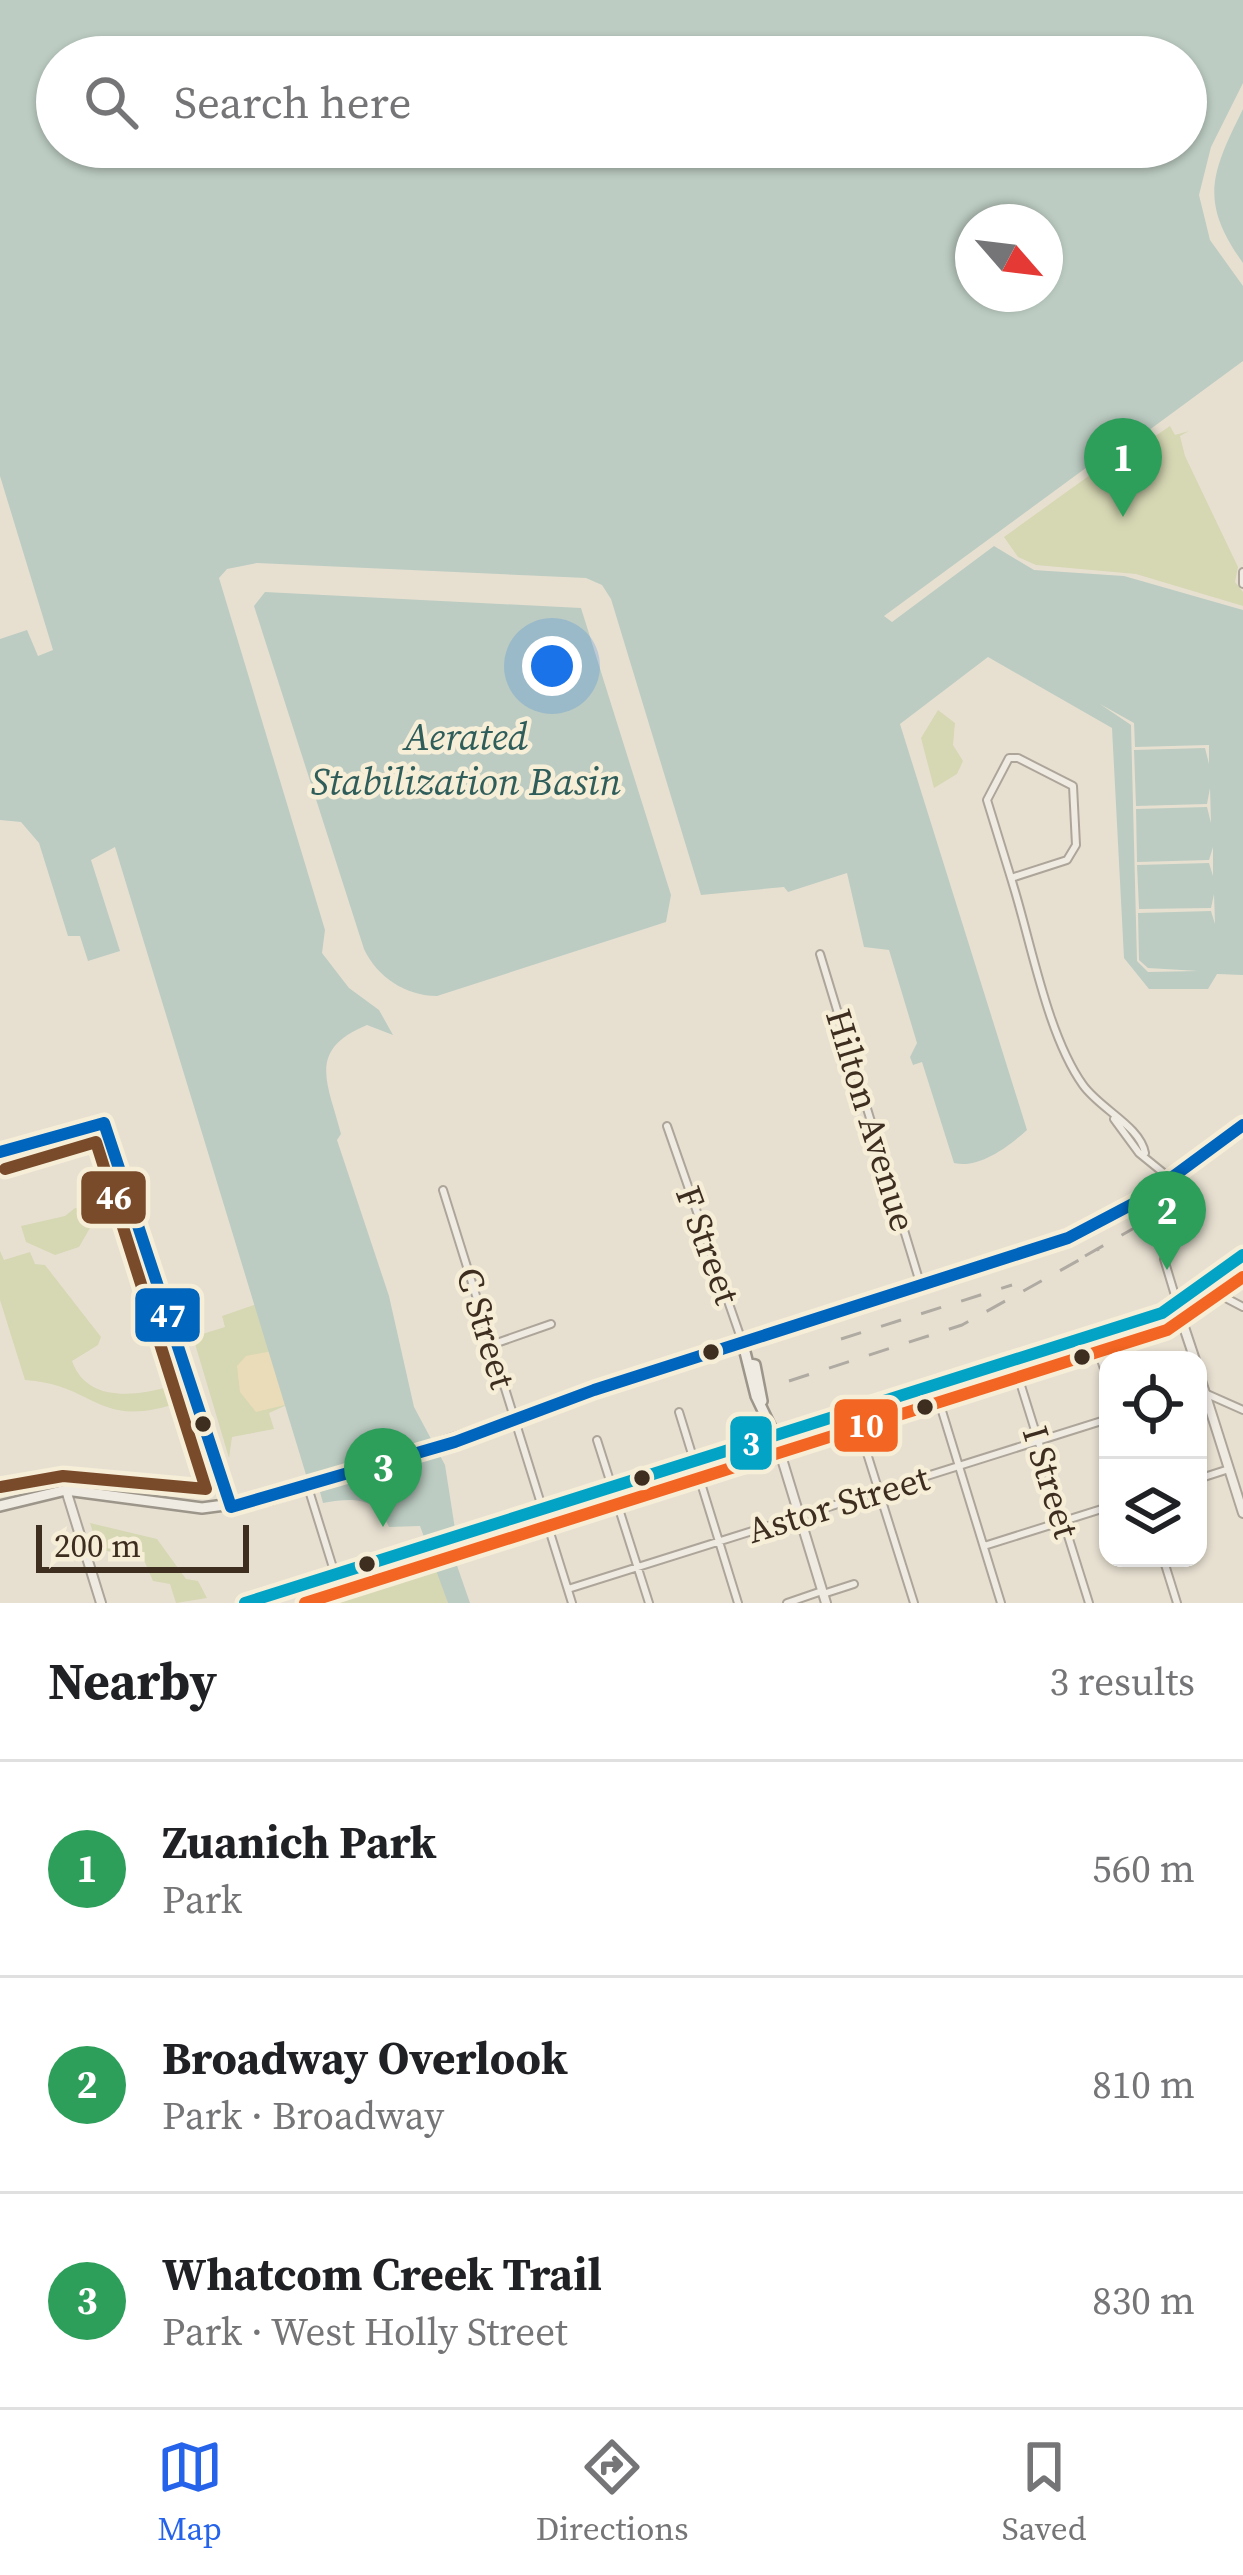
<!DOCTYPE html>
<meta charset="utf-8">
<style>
body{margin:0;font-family:"Source Serif 4",serif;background:#f2f2f2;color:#202124}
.controls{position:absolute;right:36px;bottom:36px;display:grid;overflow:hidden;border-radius:24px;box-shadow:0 3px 9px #0004}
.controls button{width:108px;height:108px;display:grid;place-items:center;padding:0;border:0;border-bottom:3px solid #e0e0e0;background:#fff;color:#202124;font:60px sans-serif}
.compass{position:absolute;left:955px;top:204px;width:108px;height:108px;border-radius:50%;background:#fff;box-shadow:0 3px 9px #0004;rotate:118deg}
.scale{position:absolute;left:36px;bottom:30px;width:213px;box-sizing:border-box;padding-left:12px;border:6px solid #3d2e20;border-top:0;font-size:33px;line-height:42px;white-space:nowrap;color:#3d2e20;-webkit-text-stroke:9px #f7eed8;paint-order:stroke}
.you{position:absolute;left:552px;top:666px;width:42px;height:42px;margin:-30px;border:9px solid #fff;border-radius:50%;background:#1a73e8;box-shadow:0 0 0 18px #1a73e833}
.badge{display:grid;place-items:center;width:78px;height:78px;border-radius:50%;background:#2563eb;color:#fff;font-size:39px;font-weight:700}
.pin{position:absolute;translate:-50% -99px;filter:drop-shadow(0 3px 6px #0008)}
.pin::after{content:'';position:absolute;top:63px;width:42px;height:36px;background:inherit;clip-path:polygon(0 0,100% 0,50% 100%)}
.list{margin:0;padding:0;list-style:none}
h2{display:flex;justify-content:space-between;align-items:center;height:156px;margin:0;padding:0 48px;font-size:51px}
h2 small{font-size:39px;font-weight:400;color:#757577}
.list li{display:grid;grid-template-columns:78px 1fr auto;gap:36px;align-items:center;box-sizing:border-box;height:216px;padding:0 48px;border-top:3px solid #e0e0e0}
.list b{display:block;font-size:45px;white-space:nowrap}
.list p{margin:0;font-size:39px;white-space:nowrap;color:#757577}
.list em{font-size:39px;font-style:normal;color:#757577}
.icon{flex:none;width:66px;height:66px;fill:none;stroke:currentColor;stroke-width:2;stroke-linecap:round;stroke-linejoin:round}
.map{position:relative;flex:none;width:1243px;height:1603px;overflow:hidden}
.search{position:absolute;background:#fff;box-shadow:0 3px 9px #0004;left:36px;right:36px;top:36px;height:132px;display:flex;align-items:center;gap:30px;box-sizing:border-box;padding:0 42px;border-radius:66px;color:#757577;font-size:45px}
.sheet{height:804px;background:#fff}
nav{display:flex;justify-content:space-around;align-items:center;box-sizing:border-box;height:168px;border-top:3px solid #e0e0e0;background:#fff;font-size:33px;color:#757577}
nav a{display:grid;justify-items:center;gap:6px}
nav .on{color:#2563eb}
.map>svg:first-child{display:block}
.green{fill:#d6d7b3}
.sand{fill:#eadcb9}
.water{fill:#bcccc2;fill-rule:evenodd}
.pier{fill:#e7e0d1}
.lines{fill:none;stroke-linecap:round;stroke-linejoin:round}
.minor-casing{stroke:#ada599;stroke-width:10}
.tertiary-casing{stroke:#ada599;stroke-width:12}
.secondary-casing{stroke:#9c958a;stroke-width:14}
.minor{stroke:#efebe3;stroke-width:6}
.tertiary{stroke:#efebe3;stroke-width:8}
.secondary{stroke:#efebe3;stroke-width:9}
.rail{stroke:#afaaa2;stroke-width:3;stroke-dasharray:21 21;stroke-linecap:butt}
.bus-1-casing{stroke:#f7eed8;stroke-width:21}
.bus-2-casing{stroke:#f7eed8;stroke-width:21}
.bus-3-casing{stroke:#f7eed8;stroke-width:21}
.bus-4-casing{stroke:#f7eed8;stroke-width:21}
.bus-1{stroke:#0065bd;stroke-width:12}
.bus-2{stroke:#03a3c5;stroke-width:12}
.bus-3{stroke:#f26522;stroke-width:12}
.bus-4{stroke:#7a4b2a;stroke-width:12}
.bus-dot{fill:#3d2e20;stroke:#f7eed8;stroke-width:4.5}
.labels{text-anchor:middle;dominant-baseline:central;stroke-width:9;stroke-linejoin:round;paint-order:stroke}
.street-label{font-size:36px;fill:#3d2e20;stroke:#f7eed8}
.water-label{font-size:39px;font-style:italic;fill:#2f5d5a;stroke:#f7eed8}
.line-badge{stroke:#f7eed8;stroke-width:4.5}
.badge-label{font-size:33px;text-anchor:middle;font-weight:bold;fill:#fff}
</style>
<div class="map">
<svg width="1243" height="1603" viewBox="0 0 1243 1603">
<rect width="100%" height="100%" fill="#e7e0d1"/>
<!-- green -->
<path class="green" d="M1170,426L1175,435L1189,431L1180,436L1185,456L1238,567L1235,582L1243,592V606L1136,574L1036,565L1018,557L1004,537L1133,444L1145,443Z
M938,710L955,723L953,745L963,761L957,774L934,788L921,738Z
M75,1208L90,1212L94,1221L79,1247L55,1255L26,1242L21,1226L65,1216Z
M0,1251L4,1260L30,1252L35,1264L45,1265L101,1337L98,1345L72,1361C88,1406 143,1395 178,1384L184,1401C96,1432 99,1385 25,1380L0,1300Z
M257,1304L289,1404L269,1413L274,1429L232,1437L229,1458L193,1337L225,1327L222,1316Z
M90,1523L157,1539L186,1579L198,1581L207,1598L176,1603L170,1584L153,1581L140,1551H99Z
M435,1556L448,1603H301L300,1598Z"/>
<!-- sand -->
<path class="sand" d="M272,1351L289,1404L256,1412L240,1392L237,1366L246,1356Z"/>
<!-- water -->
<path class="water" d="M0,0H1243V83L1211,147L1199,195L1210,240L1243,286V361L1137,439L1124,440L884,616L892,622L994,546L1034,570L1124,576L1243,610V975L1217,974L1208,989H1149L1124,958L1112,728L988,657L900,724L1027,1130C1008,1147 979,1169 954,1163L922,1062L913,1065L910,1057L917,1043L889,950L864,947L847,873L788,892L784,887L701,895L611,599L602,585L586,578L257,563L227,569L219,578L325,930L322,953L349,988L379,1010L393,1035L367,1025C306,1050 328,1083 341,1134L337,1140L389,1296L414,1407L445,1465L458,1548L453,1554L470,1603H448L420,1526L389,1527C375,1496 353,1498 323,1503L316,1477L307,1478L115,847L91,860L120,951L88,961L80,936H68L39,843L21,822L0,820V639L27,630L38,656L53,650L0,476ZM57,57H1186V147H57ZM973,222H1045V294H973Z
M1243,109V263C1199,201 1211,174 1243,109Z
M265,592L581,608L671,895L666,922L437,996C406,996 377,977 364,949L254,606Z"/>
<!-- pier -->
<path class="pier" d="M1100,704L1134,723L1135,747L1209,745V764L1205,748L1134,750L1136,806L1207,804L1210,788L1211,823L1207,807L1136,809L1137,862L1209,860L1213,847V876L1209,863L1137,865L1139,909L1211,908L1214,894L1215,924L1211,911L1138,913L1139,960L1148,968L1198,971L1148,972L1137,961L1131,725Z"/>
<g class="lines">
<!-- minor casing -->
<g class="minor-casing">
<path id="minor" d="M1243,572V584
M1011,878L1067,860L1076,845L1073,786L1018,758H1009L987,800L1011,878L1014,888C1032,947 1048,1036 1083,1085C1100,1109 1140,1126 1145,1153
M820,954L921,1286
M1114,1119L1139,1153L1171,1179
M667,1126L743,1344
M443,1190L572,1603
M1164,1259L1177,1302
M1203,1286L1243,1307
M1093,1335L1108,1381
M491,1345L551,1324
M1013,1360L1089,1603
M934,1385L1001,1603
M1198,1390L1243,1410
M679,1412L738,1603
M854,1412L914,1603
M597,1440L649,1603
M1198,1479L1229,1469
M306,1481L335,1574
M984,1546L1108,1507
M1163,1558L1177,1603
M568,1589L1108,1419
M823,1594L854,1584
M787,1603L822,1591"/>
</g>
<!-- tertiary casing -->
<g class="tertiary-casing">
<path id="tertiary" d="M0,1152L99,1122L110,1128L230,1506
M1177,1306L1195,1360
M743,1344L1068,1238L1144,1198L1243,1125
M1198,1371L1243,1513
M775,1436L826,1603
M66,1490L101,1603"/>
</g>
<!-- secondary casing -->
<g class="secondary-casing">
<path id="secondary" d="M749,1364L755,1365L762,1401
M0,1506L66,1490L202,1508L270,1499L743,1344L756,1396L775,1436
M245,1603L1162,1313L1243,1255"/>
</g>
<!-- minor -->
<use href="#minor" class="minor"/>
<!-- tertiary -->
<use href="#tertiary" class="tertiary"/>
<!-- secondary -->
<use href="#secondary" class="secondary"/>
<!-- rail -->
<path class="rail" d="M1085,1256L1136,1227
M841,1339L1012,1285
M789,1381L962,1325L1099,1249"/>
<!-- bus-1 casing -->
<g class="bus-1-casing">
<path id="bus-1" d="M104,1123L231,1507
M0,1152L104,1123
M231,1507L455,1442L594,1390L1068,1238L1144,1198L1243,1125"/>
</g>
<!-- bus-2 casing -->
<g class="bus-2-casing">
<path id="bus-2" d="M245,1603L1162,1313L1243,1255"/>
</g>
<!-- bus-3 casing -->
<g class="bus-3-casing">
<path id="bus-3" d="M305,1603L1167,1330L1243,1277"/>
</g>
<!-- bus-4 casing -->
<g class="bus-4-casing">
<path id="bus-4" d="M0,1487L63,1476L206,1489L96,1142L5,1169"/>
</g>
<!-- bus-1 -->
<use href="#bus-1" class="bus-1"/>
<!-- bus-2 -->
<use href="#bus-2" class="bus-2"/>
<!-- bus-3 -->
<use href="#bus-3" class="bus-3"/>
<!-- bus-4 -->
<use href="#bus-4" class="bus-4"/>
</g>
<!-- markers -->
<g class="bus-dot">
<circle cx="711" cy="1352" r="10"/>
<circle cx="1082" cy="1357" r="10"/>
<circle cx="925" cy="1407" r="10"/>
<circle cx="203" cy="1424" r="10"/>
<circle cx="642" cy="1478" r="10"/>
<circle cx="367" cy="1564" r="10"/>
</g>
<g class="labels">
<!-- street labels -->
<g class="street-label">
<text transform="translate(871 1120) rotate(73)">Hilton Avenue</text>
<text transform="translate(708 1245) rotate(70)">F Street</text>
<text transform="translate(486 1328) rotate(73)">C Street</text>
<text transform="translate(1051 1482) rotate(73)">I Street</text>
<text transform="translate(838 1504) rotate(-17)">Astor Street</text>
</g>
<!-- water labels -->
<g class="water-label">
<text x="466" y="736">Aerated<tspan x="466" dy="45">Stabilization Basin</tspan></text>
</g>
</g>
<g class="line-badge">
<rect x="79" y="1169" width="69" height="57" rx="12" fill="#7a4b2a"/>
<rect x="133" y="1286" width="69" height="58" rx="12" fill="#0065bd"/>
<rect x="832" y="1397" width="68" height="57" rx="12" fill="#f26522"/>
<rect x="728" y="1414" width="46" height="58" rx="12" fill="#03a3c5"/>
</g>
<g class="badge-label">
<text x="114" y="1209">46</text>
<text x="168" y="1327">47</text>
<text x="866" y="1437">10</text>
<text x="751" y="1455">3</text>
</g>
</svg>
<div class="controls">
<button><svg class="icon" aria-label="locate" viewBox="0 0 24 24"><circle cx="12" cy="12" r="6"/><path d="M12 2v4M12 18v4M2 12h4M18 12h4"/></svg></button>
<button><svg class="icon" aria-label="layers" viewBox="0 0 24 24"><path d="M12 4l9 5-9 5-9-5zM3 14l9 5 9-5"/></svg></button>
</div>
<svg class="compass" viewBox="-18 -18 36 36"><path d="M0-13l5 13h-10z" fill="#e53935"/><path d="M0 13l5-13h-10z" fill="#757577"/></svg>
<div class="scale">200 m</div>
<div class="you"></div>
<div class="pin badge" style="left:1123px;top:517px;background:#2e9e5b">1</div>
<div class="pin badge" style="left:1167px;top:1270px;background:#2e9e5b">2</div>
<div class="pin badge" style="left:383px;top:1527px;background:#2e9e5b">3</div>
<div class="search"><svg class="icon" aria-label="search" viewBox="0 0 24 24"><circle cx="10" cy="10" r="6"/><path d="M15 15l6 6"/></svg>Search here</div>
</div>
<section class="sheet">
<h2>Nearby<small>3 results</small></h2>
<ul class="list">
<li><span class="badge" style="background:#2e9e5b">1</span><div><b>Zuanich Park</b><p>Park</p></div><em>560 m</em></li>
<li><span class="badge" style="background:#2e9e5b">2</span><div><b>Broadway Overlook</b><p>Park · Broadway</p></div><em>810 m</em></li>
<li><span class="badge" style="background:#2e9e5b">3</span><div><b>Whatcom Creek Trail</b><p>Park · West Holly Street</p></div><em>830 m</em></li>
</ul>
</section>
<nav>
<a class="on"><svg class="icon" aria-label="map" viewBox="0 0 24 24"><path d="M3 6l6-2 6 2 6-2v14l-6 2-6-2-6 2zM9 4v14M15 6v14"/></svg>Map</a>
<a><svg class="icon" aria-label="directions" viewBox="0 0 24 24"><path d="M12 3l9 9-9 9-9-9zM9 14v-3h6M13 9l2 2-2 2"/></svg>Directions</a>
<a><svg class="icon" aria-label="saved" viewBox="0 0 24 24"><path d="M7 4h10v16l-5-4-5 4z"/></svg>Saved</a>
</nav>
